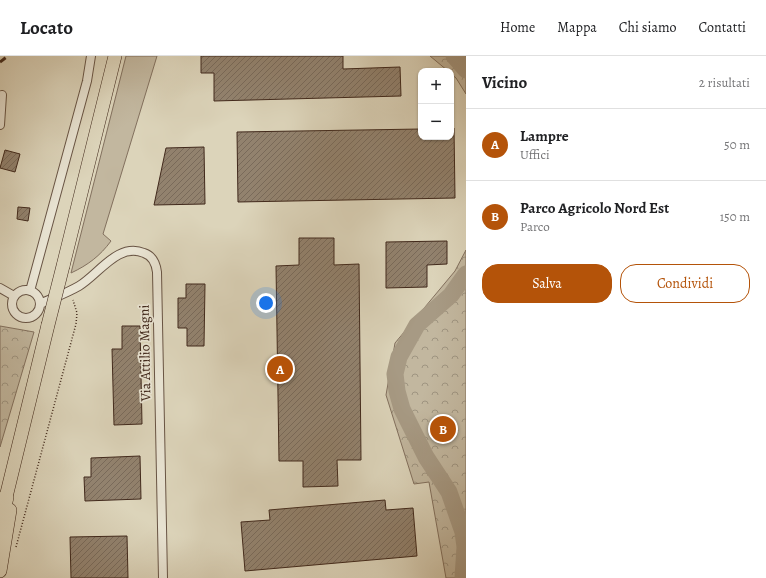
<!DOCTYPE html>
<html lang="it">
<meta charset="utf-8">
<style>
body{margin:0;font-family:Alegreya,serif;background:#f2f2f2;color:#202124}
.controls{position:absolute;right:12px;top:12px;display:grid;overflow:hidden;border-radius:8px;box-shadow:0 1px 3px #0004}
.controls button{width:36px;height:36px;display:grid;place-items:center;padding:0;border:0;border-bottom:1px solid #e0e0e0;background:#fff;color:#202124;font:20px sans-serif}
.you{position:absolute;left:266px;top:247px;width:14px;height:14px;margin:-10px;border:3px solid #fff;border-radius:50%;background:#1a73e8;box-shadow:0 0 0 6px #1a73e833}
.badge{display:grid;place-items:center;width:26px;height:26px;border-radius:50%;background:#b45309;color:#fff;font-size:13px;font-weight:700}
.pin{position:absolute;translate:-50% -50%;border:2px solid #fff;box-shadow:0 1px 4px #0006}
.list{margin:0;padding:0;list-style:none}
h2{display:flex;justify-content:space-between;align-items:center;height:52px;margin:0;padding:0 16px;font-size:17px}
h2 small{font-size:13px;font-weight:400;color:#757577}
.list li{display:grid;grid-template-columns:26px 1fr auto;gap:12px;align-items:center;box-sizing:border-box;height:72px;padding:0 16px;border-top:1px solid #e0e0e0}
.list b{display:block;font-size:15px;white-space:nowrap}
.list p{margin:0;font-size:13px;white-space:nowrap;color:#757577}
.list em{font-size:13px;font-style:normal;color:#757577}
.actions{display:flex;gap:8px;padding:12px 16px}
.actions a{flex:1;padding:9px 0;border:1px solid #b45309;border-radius:16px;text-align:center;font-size:14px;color:#b45309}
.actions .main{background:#b45309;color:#fff}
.map{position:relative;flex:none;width:466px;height:522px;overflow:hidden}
header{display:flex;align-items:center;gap:24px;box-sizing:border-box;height:56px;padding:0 20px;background:#fff;border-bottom:1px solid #e0e0e0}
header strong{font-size:19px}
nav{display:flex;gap:22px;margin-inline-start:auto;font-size:14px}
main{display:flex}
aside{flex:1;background:#fff}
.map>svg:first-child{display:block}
.green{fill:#c2b79f;stroke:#82705e}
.forest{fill:url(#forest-crowns);stroke:#82705e}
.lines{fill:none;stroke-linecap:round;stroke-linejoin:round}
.river{stroke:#a79a84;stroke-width:17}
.building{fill:url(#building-hatch);stroke:#41291c}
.street-casing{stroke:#685444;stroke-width:10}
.primary-casing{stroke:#41291c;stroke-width:14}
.highway-casing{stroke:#41291c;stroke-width:16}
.path{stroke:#41291c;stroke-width:1.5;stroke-dasharray:1 2;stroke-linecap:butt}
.street{stroke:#e8e3d2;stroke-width:8}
.primary{stroke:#dcd4ba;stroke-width:13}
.highway{stroke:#dcd4ba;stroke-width:15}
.rail{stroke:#41291c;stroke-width:3;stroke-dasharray:7 7;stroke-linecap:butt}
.primary-bridge-casing{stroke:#41291c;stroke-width:14;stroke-linecap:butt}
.primary-bridge{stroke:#dcd4ba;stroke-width:13}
.labels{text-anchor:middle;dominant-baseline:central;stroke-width:3.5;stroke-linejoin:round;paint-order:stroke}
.street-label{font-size:14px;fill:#41291c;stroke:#e8e3d2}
</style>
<header>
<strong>Locato</strong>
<nav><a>Home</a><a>Mappa</a><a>Chi siamo</a><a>Contatti</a></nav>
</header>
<main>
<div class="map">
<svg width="466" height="522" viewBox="0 0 466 522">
<defs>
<pattern id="forest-crowns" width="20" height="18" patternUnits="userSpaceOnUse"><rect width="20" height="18" fill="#c2b79f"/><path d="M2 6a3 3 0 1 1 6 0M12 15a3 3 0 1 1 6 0" fill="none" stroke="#9f9581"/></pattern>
<pattern id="building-hatch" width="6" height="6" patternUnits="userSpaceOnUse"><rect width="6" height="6" fill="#92826e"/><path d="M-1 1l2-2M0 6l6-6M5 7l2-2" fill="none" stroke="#796a5a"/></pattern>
</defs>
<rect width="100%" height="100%" fill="#dcd4ba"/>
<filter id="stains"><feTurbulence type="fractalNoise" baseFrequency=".005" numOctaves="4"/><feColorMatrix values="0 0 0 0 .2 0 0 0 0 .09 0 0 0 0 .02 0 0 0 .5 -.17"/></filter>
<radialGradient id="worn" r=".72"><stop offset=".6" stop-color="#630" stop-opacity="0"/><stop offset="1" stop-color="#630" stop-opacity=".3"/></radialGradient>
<!-- green -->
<path class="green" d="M126,0H157L103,178L111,185C100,200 88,209 71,217Z"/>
<!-- forest -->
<path class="forest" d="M430,0H466V38L456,22L451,18V15H448Z
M466,194V522H446L429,426L414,428L386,339L395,287L455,215Z
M0,270L34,276L0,391Z"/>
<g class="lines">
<!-- river -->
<path class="river" d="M454,0L466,14
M463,522L465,491L463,476L449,436L426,401L402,353L397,335L395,318L399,301L417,269L451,239L466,218"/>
</g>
<!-- building -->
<path class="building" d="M201,0H343V13L400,11L401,40L214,45V17H201Z
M451,72H454L455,142L238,146L237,76L421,73V81H451Z
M204,91L205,148L154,149L166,92Z
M5,94L20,98L15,116L0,112Z
M18,151L30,152L28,165L17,163Z
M299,182H334V209L359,208L361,404H337L338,430L303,431V405H279L276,210L299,209Z
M447,185V208L427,209V231L386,232V186Z
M186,228H205L204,290H187V272H178V242H186Z
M122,270H140L142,368L114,369L112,293H122Z
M140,400L141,443L85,445L84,421H91V402Z
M385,444L386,454L413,452L417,500L245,515L241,466L270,464L269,454Z
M127,480L128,522H71L70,481Z"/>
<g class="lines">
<!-- street casing -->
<g class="street-casing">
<path id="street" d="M0,69L2,39
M0,232L14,240
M12 248a14 14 0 1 1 28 0a14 14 0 1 1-28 0Z
M30,235L87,25L91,0
M40,248C53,242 67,237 79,230C99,218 118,186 144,197C153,200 156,208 157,216L163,522"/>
</g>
<!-- primary casing -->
<g class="primary-casing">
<path id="primary" d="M63,210L115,0
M6,441L48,269
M0,515L10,454"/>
</g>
<!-- highway casing -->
<g class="highway-casing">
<path id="highway" d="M0,468L6,441"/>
</g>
<!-- path -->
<path class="path" d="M16,491L76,268L77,257L73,244"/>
<!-- street -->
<use href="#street" class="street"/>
<!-- primary -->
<use href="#primary" class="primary"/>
<!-- highway -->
<use href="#highway" class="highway"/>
<!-- rail -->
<path class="rail" d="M0,6L8,0"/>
<!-- primary-bridge casing -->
<g class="primary-bridge-casing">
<path id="primary-bridge" d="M48,269L63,210"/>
</g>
<!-- primary-bridge -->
<use href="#primary-bridge" class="primary-bridge"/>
</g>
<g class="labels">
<!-- street labels -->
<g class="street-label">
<text transform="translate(145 297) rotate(-91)">Via Attilio Magni</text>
</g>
</g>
<rect width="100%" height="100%" filter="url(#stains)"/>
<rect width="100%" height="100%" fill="url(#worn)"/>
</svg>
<div class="controls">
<button>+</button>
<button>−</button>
</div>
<div class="you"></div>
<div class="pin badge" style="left:280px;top:313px">A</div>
<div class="pin badge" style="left:443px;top:373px">B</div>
</div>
<aside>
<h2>Vicino<small>2 risultati</small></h2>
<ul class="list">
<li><span class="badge">A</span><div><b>Lampre</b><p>Uffici</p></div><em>50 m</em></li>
<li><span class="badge">B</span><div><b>Parco Agricolo Nord Est</b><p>Parco</p></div><em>150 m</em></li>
</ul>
<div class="actions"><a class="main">Salva</a><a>Condividi</a></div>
</aside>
</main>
